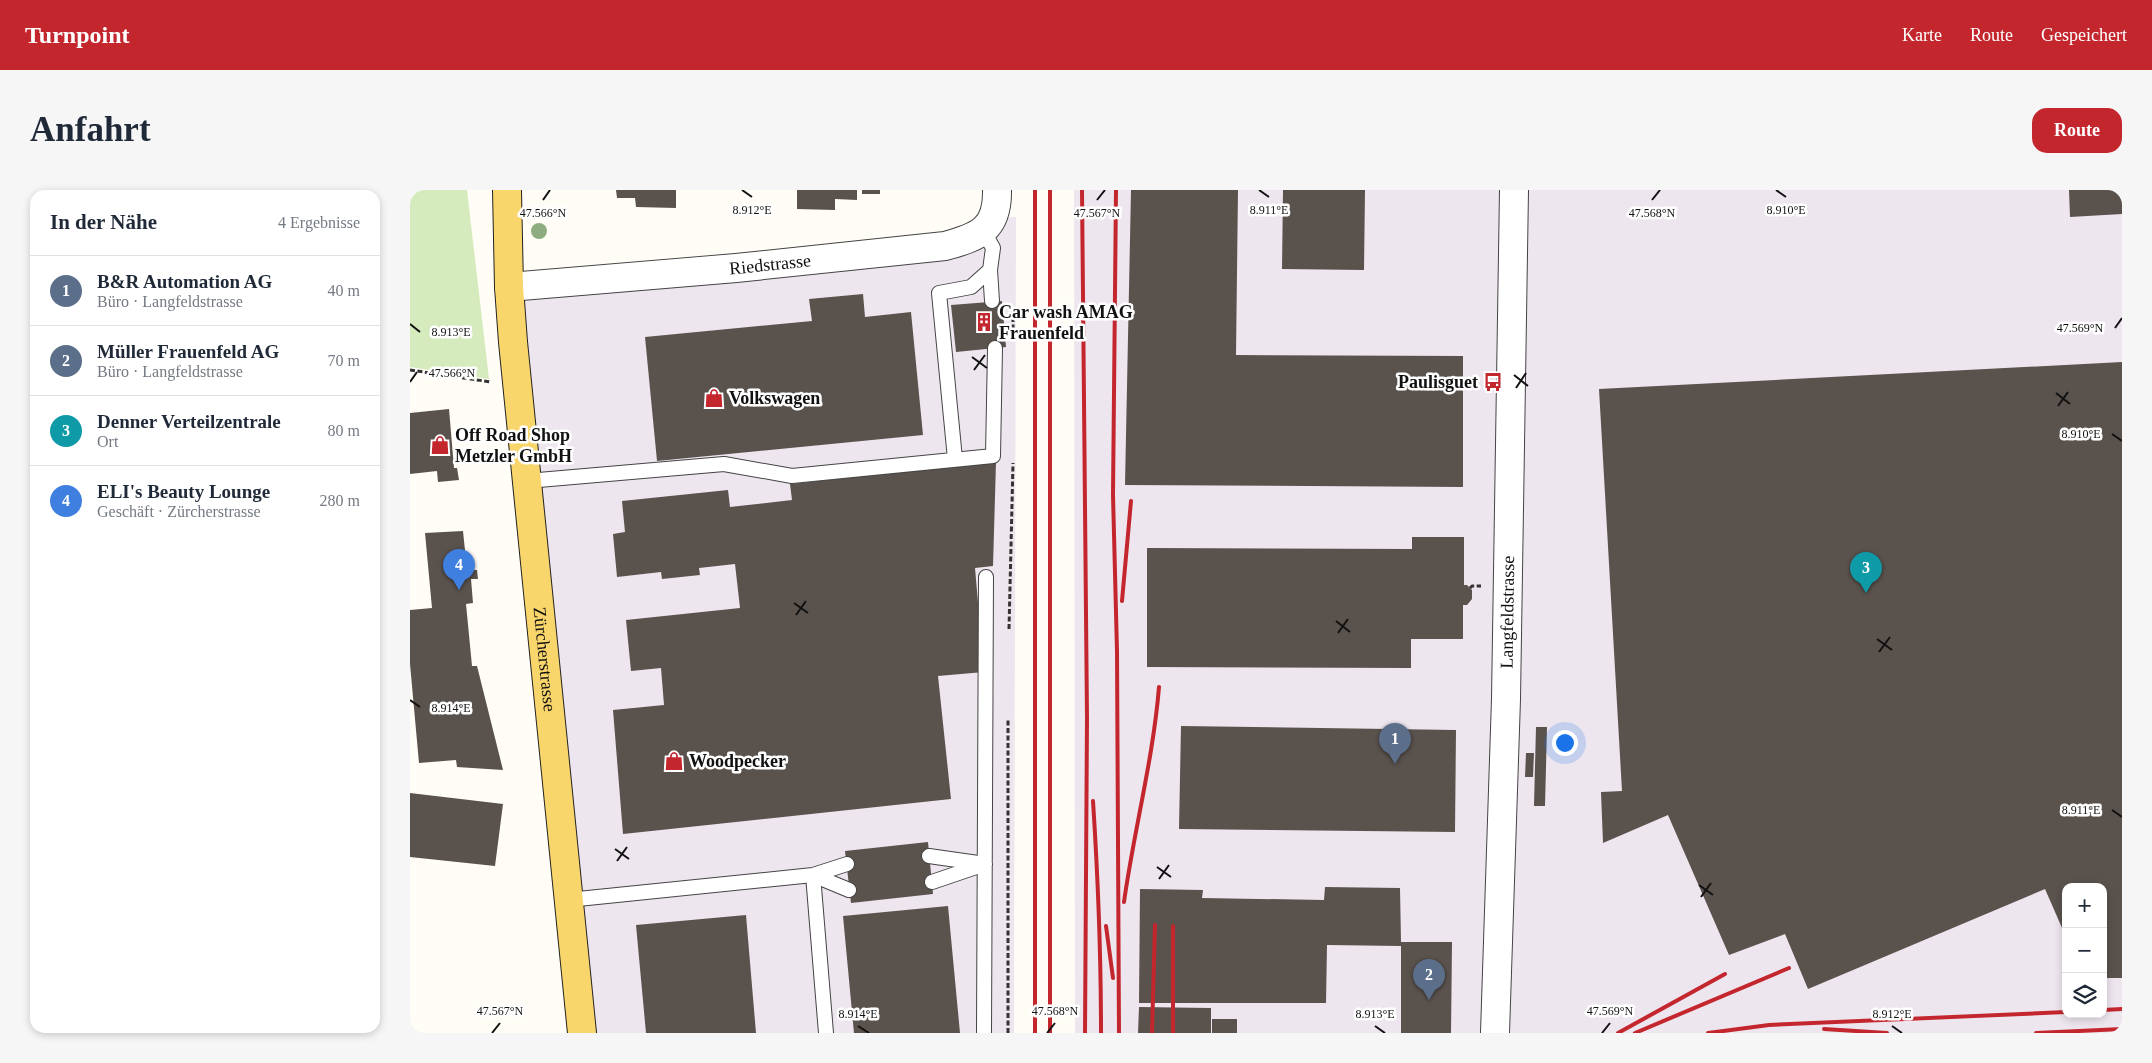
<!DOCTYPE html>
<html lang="de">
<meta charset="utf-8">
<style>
body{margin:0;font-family:Georgia,serif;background:#f6f6f7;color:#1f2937}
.controls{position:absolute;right:15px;bottom:15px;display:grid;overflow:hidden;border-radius:10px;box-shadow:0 2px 8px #0003}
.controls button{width:45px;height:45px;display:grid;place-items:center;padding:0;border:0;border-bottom:1px solid #e0e1e3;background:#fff;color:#1f2937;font:25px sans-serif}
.you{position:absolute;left:1154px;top:552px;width:18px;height:18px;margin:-12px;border:4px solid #fff;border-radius:50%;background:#1a73e8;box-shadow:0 0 0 8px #1a73e833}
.badge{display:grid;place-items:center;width:32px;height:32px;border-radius:50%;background:#c4262e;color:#fff;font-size:16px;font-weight:700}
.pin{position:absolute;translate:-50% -41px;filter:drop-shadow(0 1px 2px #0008)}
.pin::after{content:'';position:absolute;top:26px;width:18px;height:15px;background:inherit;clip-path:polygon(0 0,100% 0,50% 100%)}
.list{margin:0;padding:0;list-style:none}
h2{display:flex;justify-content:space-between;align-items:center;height:65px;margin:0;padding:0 20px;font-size:21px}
h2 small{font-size:16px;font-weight:400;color:#747a83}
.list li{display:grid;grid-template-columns:32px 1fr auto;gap:15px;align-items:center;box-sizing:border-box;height:70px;padding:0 20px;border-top:1px solid #e0e1e3}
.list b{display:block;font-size:19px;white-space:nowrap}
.list p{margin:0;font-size:16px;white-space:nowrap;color:#747a83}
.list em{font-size:16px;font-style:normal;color:#747a83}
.icon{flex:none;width:28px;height:28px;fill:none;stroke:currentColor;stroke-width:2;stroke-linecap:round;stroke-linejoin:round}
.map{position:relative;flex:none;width:1712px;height:843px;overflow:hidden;border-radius:15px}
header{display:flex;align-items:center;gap:30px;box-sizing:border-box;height:70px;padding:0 25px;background:#c4262e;color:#fff}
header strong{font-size:24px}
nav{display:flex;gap:28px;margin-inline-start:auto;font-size:18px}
.intro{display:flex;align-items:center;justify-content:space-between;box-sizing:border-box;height:120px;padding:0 30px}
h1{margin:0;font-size:35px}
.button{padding:12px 22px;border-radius:15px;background:#c4262e;color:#fff;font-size:18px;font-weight:700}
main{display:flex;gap:30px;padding:0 30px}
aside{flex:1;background:#fff;border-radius:15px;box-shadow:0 2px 8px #0003}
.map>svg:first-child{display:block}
.industrial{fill:#eee6ef;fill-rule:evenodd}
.green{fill:#d5ebbd}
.building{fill:#5a524d}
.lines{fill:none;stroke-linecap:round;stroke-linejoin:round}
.service-casing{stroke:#444;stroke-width:16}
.minor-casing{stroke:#444;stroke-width:30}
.primary-casing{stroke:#222;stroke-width:30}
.path{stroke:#333;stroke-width:3;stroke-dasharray:5 2.5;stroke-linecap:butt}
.service{stroke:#fff;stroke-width:14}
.minor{stroke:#fff;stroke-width:28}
.primary{stroke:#f9d66b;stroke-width:28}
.rail{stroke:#c4262e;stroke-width:4}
.tree{fill:#8dad7f}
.ticks{fill:none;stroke:#111;stroke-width:2}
.labels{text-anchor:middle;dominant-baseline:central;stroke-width:5;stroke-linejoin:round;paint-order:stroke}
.street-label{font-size:18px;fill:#111;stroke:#fff}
.poi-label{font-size:18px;font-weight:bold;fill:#111;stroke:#fff;text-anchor:start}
.ticks-label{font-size:12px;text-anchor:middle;fill:#111;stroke:#fff;stroke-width:5;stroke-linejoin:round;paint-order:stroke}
</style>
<header>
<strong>Turnpoint</strong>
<nav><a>Karte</a><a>Route</a><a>Gespeichert</a></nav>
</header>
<div class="intro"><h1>Anfahrt</h1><a class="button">Route</a></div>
<main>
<aside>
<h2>In der Nähe<small>4 Ergebnisse</small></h2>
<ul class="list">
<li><span class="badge" style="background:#5c6f8a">1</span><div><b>B&amp;R Automation AG</b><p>Büro · Langfeldstrasse</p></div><em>40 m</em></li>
<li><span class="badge" style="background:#5c6f8a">2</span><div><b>Müller Frauenfeld AG</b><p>Büro · Langfeldstrasse</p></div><em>70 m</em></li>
<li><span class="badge" style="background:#0f9aa8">3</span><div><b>Denner Verteilzentrale</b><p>Ort</p></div><em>80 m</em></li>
<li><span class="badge" style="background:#3f7fe0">4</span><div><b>ELI's Beauty Lounge</b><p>Geschäft · Zürcherstrasse</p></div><em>280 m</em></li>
</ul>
</aside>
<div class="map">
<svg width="1712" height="843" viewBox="0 0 1712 843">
<rect width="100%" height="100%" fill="#fffdf5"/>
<!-- industrial -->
<path class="industrial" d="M664,0H1712V843H665ZM1656,697H1693V824H1656Z
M606,27L604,843H172L99,97L486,62L584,28Z"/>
<!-- green -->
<path class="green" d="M0,0H57L79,189L0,177Z"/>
<!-- building -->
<path class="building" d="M206,0H266V18L226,17L225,8H207Z
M387,0H447V10L425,9V20L387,19Z
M452,0H470V4H452Z
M721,0H828L826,165L1053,166V297L715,295Z
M873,0H955L954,80L872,79Z
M1659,0H1712V24L1660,27Z
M453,104L455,127L501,122L513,245L247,271L235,147L402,131L399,109Z
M592,111L596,157L546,162L541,115Z
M1712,172V788H1693V697H1656V747L1635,699L1398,799L1375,744L1319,765L1258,625L1193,653L1191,602L1212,601L1189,199Z
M39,219L44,278H47L49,290L28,292L27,281L0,284V223Z
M586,272L583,376L565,378L574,482L528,486L541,609L213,644L203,520L254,515L251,478L221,481L216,430L330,418L325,374L289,378L290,385L252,389L251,382L207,387L203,344L215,342L212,311L318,300L320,317L382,310L380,294Z
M53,341L57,380H67L68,389H61L63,413L56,414L62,476H67L93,580L47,577L46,570L9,573L0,474V420L22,418L15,343Z
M1002,347H1054V395H1057L1062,400V409L1057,415H1053V449H1001V478L737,477V358L1002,359Z
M771,536L1046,540L1045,642L769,639Z
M1126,537H1137L1135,616H1124Z
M1116,563H1124L1123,587H1115Z
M0,603L93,614L85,676L0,667Z
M518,652L523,704L441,713L435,661Z
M915,697L990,698L991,752H1042L1041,843H991V756L917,755L916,813H729L730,699L793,700L792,708L914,710Z
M538,716L550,843H444L433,726Z
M336,725L346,843H236L226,735Z
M729,817L801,818V843H728Z
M802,829H827V843H802Z"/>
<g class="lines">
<!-- service casing -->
<g class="service-casing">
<path id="service" d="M580,80L582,111
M545,269L529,103L561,97L580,80L583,58L574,42
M117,291L314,274L382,286L583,266L585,158
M519,666L575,674L522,692
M437,674L403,685L439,700
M158,710L403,685L416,843
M574,843L576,387"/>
</g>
<!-- minor casing -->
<g class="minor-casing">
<g id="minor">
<path id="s1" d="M99,97L326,78L535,56C569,47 588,39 587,0"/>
<path id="s2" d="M1085,843L1096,509L1104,0"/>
</g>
</g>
<!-- primary casing -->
<g class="primary-casing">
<g id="primary">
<path id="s3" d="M97,0L99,97L103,152L172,843"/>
</g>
</g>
<!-- path -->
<path class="path" d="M603,147V118
M0,180L81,192
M1060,398L1062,396H1071
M599,439L603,273
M598,843V528"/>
<!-- service -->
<use href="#service" class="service"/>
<!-- minor -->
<use href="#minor" class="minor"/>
<!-- primary -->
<use href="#primary" class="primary"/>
<!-- rail -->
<path class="rail" d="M625,0V843
M640,0V843
M672,0L677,528L675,843
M706,0L703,305L707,461L709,843
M712,411L721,311
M683,611C688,688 691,765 691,843
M714,712C724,640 743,570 749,497
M696,736L703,788
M763,736V843
M1693,820L1712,819
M1414,839L1477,843
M742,843L745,735
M1208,843L1315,784
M1225,843L1379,778
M1298,843L1359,835L1656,822
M1626,843L1712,839"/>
</g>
<!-- trees -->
<circle class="tree" cx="129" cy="41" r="8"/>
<!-- ticks -->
<path class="ticks" d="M332,0L342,7M849,0L859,7M1366,0L1376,7M133,10L140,0M687,10L695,0M1242,10L1250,0M0,134L10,142M1705,138L1712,128M562,167L577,178M564,180L575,165M1104,185L1118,196M0,192L7,182M1106,198L1116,183M1646,203L1660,214M1648,216L1658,202M1702,244L1712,251M384,413L398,423M386,425L396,411M926,431L940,442M928,443L938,429M1467,449L1482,460M1469,462L1480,447M0,510L10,517M1702,620L1712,627M205,659L219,669M207,671L217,657M747,677L761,687M749,689L759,675M1289,695L1303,705M1291,707L1301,693M448,836L459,843M965,836L975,843M1482,836L1492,843M82,843L90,833M637,843L645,833M1192,843L1200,833"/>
<!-- icons -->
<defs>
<g id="building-bare" transform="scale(1.5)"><path d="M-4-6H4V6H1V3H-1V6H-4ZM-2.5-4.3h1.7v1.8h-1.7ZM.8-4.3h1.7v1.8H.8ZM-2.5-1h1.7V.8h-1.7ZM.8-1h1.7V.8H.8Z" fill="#c4262e" stroke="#fff" stroke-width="2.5" paint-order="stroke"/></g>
<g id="bus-bare" transform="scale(1.5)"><path d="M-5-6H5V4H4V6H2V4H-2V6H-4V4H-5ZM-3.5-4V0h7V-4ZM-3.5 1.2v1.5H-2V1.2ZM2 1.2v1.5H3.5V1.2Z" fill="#c4262e" stroke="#fff" stroke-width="2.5" paint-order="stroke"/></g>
<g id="shop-bare" transform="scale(1.5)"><path d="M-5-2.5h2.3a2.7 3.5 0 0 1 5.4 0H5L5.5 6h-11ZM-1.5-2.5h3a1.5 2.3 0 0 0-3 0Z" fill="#c4262e" stroke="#fff" stroke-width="2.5" paint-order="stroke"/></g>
</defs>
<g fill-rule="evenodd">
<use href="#building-bare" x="574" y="132"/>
<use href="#bus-bare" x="1083" y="192"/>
<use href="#shop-bare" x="304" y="208"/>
<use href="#shop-bare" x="30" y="255"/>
<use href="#shop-bare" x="264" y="571"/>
</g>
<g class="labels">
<!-- street labels -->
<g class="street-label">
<text stroke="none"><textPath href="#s1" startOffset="262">Riedstrasse</textPath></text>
<text stroke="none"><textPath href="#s2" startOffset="421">Langfeldstrasse</textPath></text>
<text stroke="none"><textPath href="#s3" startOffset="471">Zürcherstrasse</textPath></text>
</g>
<!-- poi labels -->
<g class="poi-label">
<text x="589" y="122">Car wash AMAG<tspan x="589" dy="21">Frauenfeld</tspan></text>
<text x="1068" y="192" text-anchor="end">Paulisguet</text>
<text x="319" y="208">Volkswagen</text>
<text x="45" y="245">Off Road Shop<tspan x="45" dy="21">Metzler GmbH</tspan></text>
<text x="279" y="571">Woodpecker</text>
</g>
</g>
<g class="ticks-label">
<text x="342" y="24">8.912°E</text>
<text x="1376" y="24">8.910°E</text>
<text x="859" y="24">8.911°E</text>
<text x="133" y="27">47.566°N</text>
<text x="687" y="27">47.567°N</text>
<text x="1242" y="27">47.568°N</text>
<text x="1670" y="142">47.569°N</text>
<text x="41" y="146">8.913°E</text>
<text x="42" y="187">47.566°N</text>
<text x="1671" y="248">8.910°E</text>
<text x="41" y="522">8.914°E</text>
<text x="1671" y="624">8.911°E</text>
<text x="90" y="825">47.567°N</text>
<text x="645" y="825">47.568°N</text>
<text x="1200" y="825">47.569°N</text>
<text x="448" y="828">8.914°E</text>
<text x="965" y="828">8.913°E</text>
<text x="1482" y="828">8.912°E</text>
</g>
</svg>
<div class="controls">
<button>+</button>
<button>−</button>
<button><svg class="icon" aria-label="layers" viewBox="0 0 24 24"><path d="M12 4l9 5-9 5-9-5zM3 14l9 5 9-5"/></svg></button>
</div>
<div class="you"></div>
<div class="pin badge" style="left:985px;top:574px;background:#5c6f8a">1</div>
<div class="pin badge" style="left:1019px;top:810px;background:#5c6f8a">2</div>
<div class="pin badge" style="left:1456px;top:403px;background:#0f9aa8">3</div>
<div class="pin badge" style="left:49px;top:400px;background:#3f7fe0">4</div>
</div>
</main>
